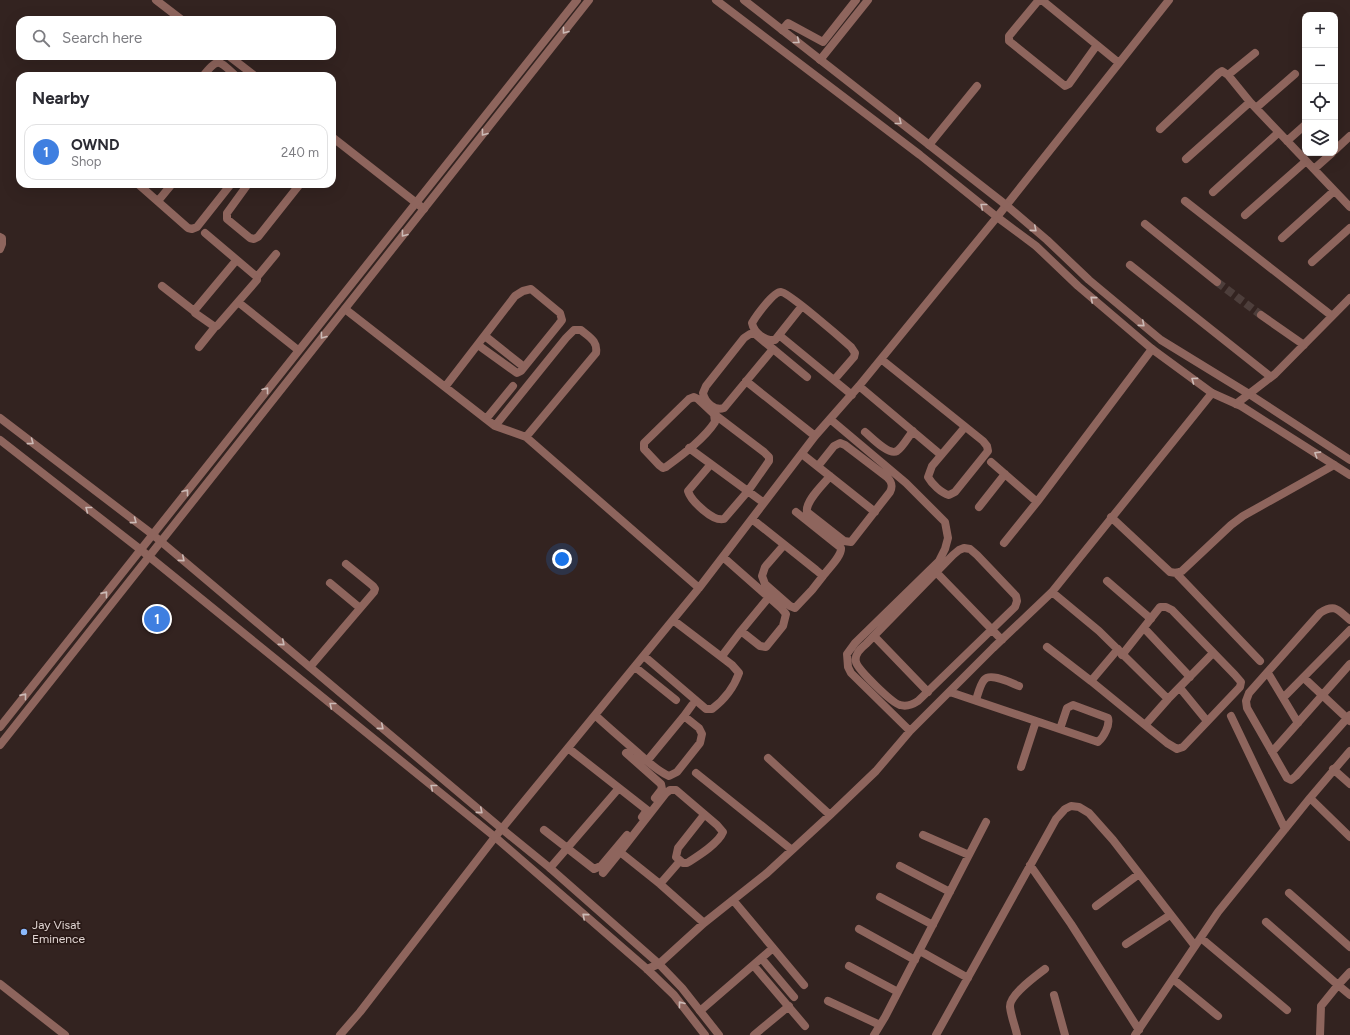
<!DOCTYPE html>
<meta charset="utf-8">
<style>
body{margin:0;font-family:Figtree,sans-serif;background:#f2f2f3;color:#2b2b33}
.controls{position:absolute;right:12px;top:12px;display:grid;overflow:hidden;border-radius:8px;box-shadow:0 4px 16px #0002}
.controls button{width:36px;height:36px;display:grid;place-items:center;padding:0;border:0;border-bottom:1px solid #e1e1e2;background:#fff;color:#2b2b33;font:20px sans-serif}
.you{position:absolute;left:562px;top:559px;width:14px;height:14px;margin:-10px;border:3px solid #fff;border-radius:50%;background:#1a73e8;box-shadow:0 0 0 6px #1a73e833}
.badge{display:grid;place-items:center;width:26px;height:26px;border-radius:50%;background:#566b8d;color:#fff;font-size:13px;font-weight:700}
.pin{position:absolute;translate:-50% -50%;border:2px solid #fff;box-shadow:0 1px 4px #0006}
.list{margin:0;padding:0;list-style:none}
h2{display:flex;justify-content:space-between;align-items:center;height:52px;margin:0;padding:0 16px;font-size:17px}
h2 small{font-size:13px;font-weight:400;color:#7c7c81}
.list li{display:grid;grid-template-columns:26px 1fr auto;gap:12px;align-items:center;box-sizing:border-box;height:56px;margin:0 8px 8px;padding:0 8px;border:1px solid #e1e1e2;border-radius:12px}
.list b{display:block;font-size:15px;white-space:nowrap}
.list p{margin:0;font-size:13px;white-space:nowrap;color:#7c7c81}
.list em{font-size:13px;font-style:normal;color:#7c7c81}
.icon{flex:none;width:22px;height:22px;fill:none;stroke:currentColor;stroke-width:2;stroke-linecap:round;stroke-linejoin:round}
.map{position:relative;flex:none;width:1350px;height:1035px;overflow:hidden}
.search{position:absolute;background:#fff;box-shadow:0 4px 16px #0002;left:16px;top:16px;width:320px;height:44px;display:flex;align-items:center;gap:10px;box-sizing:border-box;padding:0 14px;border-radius:12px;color:#7c7c81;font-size:15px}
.panel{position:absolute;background:#fff;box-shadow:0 4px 16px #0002;left:16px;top:72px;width:320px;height:116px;border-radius:12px}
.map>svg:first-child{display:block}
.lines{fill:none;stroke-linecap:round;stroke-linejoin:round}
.minor-tunnel{stroke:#4d3e3b;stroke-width:8;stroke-dasharray:8 4;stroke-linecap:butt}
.minor{stroke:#8e655d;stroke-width:8}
.tertiary{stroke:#8e655d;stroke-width:8}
.oneway{stroke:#ccbab6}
.poi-dot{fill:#8bb9fc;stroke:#291916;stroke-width:1.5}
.labels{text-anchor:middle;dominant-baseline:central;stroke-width:3.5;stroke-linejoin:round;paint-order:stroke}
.poi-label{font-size:12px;fill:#e1d6d3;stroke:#291916;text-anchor:start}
</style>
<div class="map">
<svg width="1350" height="1035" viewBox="0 0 1350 1035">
<rect width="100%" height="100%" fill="#332320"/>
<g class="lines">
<!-- minor-tunnel -->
<path class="minor-tunnel" d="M1217,282L1261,315"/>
<!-- minor -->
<path class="minor" d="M156,0L182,20
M782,30L788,23L823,42L856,0
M1097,45L1069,84L1065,86L1009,41V36L1038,1H1043L1119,63
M229,56L255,76
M820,60L868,0
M1228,75L1255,53
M203,76C219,56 219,61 236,76
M1256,108L1295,74
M1160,129L1219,73L1222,71L1228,75L1250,102L1350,207
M332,137L424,209
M1287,141L1305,125
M929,145L977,86
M1335,150L1350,136
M1186,159L1250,102
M1314,169L1332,153
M138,184L188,228L192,229L197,227L231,184
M248,184L227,213V219L250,238L254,239L258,237L300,184
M1213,192L1278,133
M158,201L172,184
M1185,201L1332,316
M1245,215L1305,162
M1145,224L1217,282
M205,233L257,277
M0,237L2,238V244L0,249
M1282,238L1334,191
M237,261L234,263L194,311L195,313L215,327L217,326L257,280V277L276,254
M1312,262L1350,228
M1130,265L1271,377
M162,286L194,311
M238,302L298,350
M802,306L775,340C765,341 754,333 752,323C756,316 774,291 781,292C788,292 842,339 851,347L855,353L854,357L834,380
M345,309L495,426L526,437L699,588
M1261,315L1304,345
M779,335L852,395
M485,336L524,367
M199,347L215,327
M773,349L724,408C715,411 705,403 703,393L706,386L744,338L750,334H755L807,377
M881,359L983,441L987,446L988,451L955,492L949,495C941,493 932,484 928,477L932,466L965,427
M746,381L815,436
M859,386L941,455
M445,387L515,296L523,291L531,289L560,313L562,320L559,324L521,371L517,373L478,345
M694,397L698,399L714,414L715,422C704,439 682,455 666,467L663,468L659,465L644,449V443L689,399Z
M1236,404L1275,374L1350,298
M486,419L513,386
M830,419L906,483L945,522L948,538L945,549L939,561L855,643L847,654L848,667L851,673L910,731
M495,426L566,338L574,330H581C589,337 598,341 596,353L526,437
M865,432C871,437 889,456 897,451C903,447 908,437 913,431
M689,448L764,503
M802,454L875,512
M991,462L1037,502
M711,464L688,491C691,501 713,522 724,519L748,491L769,461V457L764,452L714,414
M818,466L834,446L840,443L845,445L887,477C892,482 893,486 890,492L851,542L844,541L807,512C805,501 823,485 830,476
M979,507L1005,474
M796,512L841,548C842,556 828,569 823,576
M1111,517L1170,572L1176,573L1182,571L1231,525L1243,516L1334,465
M752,519L816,570L823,576L812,590L795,608L790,606L765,584L762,576L765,567L784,545
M1004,543L1037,502L1152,349
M964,548L970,549L977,555L1016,596L1017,601L1015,607L918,701C912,705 907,707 900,705C892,703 858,670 856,662C854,655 861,648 866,644L953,555L959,550Z
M936,572L1002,640
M1176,573L1260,661
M1107,581L1151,619
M330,583L360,608
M1052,592L1099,631L1168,699L1213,653
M1350,620C1338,610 1335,603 1320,613L1249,693L1246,701L1247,708L1287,778L1291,780L1296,776L1350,715
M1144,628L1190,677
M741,631L769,597
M874,636L928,692
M1047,647L1091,681L1118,649
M644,656L706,709H712C724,700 734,687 739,673L732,665L673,620
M722,656L741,631L760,646L766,647L783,626L786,614L781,608L723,557
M310,667L374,592L375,589L373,586L346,564
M635,667L676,700
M1268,673L1283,698L1350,630
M1304,678L1350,721
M1091,681L1167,743L1177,749L1183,747L1240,687L1241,682L1235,675L1172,610L1166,607H1160L1122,655
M1180,688L1207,721
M950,692L1098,742C1104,737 1110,725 1108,718L1073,705L1067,708L1060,729
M1283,698L1298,723
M976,700C978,694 980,685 984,680C990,672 1011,683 1019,686
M595,715C609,728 623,740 637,752C647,761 657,771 669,776L677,772L700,743L702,734L699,728L684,716L647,761
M684,716L692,705
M1231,716L1285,829
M1145,725L1168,699
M568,748L647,810L642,817
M1272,752L1350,664
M626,753L661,784L662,789L655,798
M768,758L830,815
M1021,767L1036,721
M1333,769L1350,784
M696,773L792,850
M1310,798L1350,837
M544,830L594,869L601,866L627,835
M923,835L969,855
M680,861L660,884L704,923
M1030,865L1071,924L1139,1030
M900,866L950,892
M550,868L619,788
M603,873L620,852
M660,884L620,852L666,793L670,790H676L717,825L723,832C718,844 698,856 687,863H683L676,857L678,848L704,815
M1289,893L1350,947
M880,897L933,925
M733,900L804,985
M1096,906L1139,874
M1266,922L1338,985L1321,1006L1320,1035
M859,929L915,960
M1201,938L1287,1010
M1126,944L1170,915
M920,951L968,978
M762,959L794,997
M754,966L805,1026
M849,966L898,992
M647,969L659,964L704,923L767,873L830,815L876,771L910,731L993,648L1052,592L1212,393
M1350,972L1338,985L1350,995
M1173,979L1218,1016
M0,984L65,1035
M1054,995L1065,1035
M828,1001L880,1025
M700,1011L773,948
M340,1035L360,1012L495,837L699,588L815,436L859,386L997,217L1169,0
M754,1035L789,1006
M874,1035L885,1017L986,822
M936,1035L1056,819L1065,809L1071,806L1079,807L1089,813L1113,840L1195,946
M1017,1035C1015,1026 1011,1016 1010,1007C1009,995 1036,976 1045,969
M1135,1035L1218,912L1310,798L1350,751"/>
<!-- tertiary -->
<path class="tertiary" d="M716,0L920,155L997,217L1036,246L1078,286L1152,349L1212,393L1241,406L1350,475
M744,0L1006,205L1047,240L1089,280L1161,340L1249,394L1350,460
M0,418L152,534L502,829L550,868L659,964L682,988L719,1035
M0,440L141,550L495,837L647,969L674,995L705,1035
M0,727L577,0
M0,745L589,0"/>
</g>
<!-- one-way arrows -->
<defs><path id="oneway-chevron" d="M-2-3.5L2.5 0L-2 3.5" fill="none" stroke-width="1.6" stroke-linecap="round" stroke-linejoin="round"/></defs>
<g class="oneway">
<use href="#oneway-chevron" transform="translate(565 31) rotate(128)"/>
<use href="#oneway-chevron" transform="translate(797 41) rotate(38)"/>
<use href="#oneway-chevron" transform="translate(899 122) rotate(38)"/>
<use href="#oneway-chevron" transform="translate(484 133) rotate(128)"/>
<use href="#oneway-chevron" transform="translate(983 206) rotate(-141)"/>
<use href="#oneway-chevron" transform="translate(1034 229) rotate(40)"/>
<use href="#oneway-chevron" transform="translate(404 234) rotate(128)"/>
<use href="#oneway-chevron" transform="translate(1093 299) rotate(-140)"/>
<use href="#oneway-chevron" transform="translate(1142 324) rotate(40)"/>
<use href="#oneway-chevron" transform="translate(323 336) rotate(128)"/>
<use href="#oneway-chevron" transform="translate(1194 380) rotate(-144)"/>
<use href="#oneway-chevron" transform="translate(266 390) rotate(-52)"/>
<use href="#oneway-chevron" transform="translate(31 442) rotate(37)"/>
<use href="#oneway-chevron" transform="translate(1317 454) rotate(-148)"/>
<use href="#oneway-chevron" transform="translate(186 492) rotate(-52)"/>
<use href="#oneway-chevron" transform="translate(88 509) rotate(-142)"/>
<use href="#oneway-chevron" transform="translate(134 521) rotate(37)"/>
<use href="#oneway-chevron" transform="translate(182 559) rotate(40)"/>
<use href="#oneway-chevron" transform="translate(105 594) rotate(-51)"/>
<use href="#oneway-chevron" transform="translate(282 643) rotate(40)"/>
<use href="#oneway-chevron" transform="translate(24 696) rotate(-51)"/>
<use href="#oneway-chevron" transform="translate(332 705) rotate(-141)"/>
<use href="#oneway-chevron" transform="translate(381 727) rotate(40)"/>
<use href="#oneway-chevron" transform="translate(433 787) rotate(-141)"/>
<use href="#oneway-chevron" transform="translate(480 811) rotate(40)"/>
<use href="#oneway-chevron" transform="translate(585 916) rotate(-139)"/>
<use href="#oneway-chevron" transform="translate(681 1004) rotate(-128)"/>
</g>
<!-- markers -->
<circle class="poi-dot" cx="24" cy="932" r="4"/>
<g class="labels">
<!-- poi labels -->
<g class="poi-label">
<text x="32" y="925">Jay Visat<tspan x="32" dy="14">Eminence</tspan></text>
</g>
</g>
</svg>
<div class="controls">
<button>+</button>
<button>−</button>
<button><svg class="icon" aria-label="locate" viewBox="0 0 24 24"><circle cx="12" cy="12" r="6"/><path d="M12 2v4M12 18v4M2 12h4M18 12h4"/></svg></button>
<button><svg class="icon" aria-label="layers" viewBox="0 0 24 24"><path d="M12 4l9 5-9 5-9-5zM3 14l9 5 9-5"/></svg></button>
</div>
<div class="you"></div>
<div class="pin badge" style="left:157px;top:619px;background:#3f7fe0">1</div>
<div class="search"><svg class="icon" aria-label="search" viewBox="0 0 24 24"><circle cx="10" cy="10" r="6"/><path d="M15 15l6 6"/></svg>Search here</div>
<section class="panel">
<h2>Nearby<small></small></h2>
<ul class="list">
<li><span class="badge" style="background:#3f7fe0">1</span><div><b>OWND</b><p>Shop</p></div><em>240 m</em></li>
</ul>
</section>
</div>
